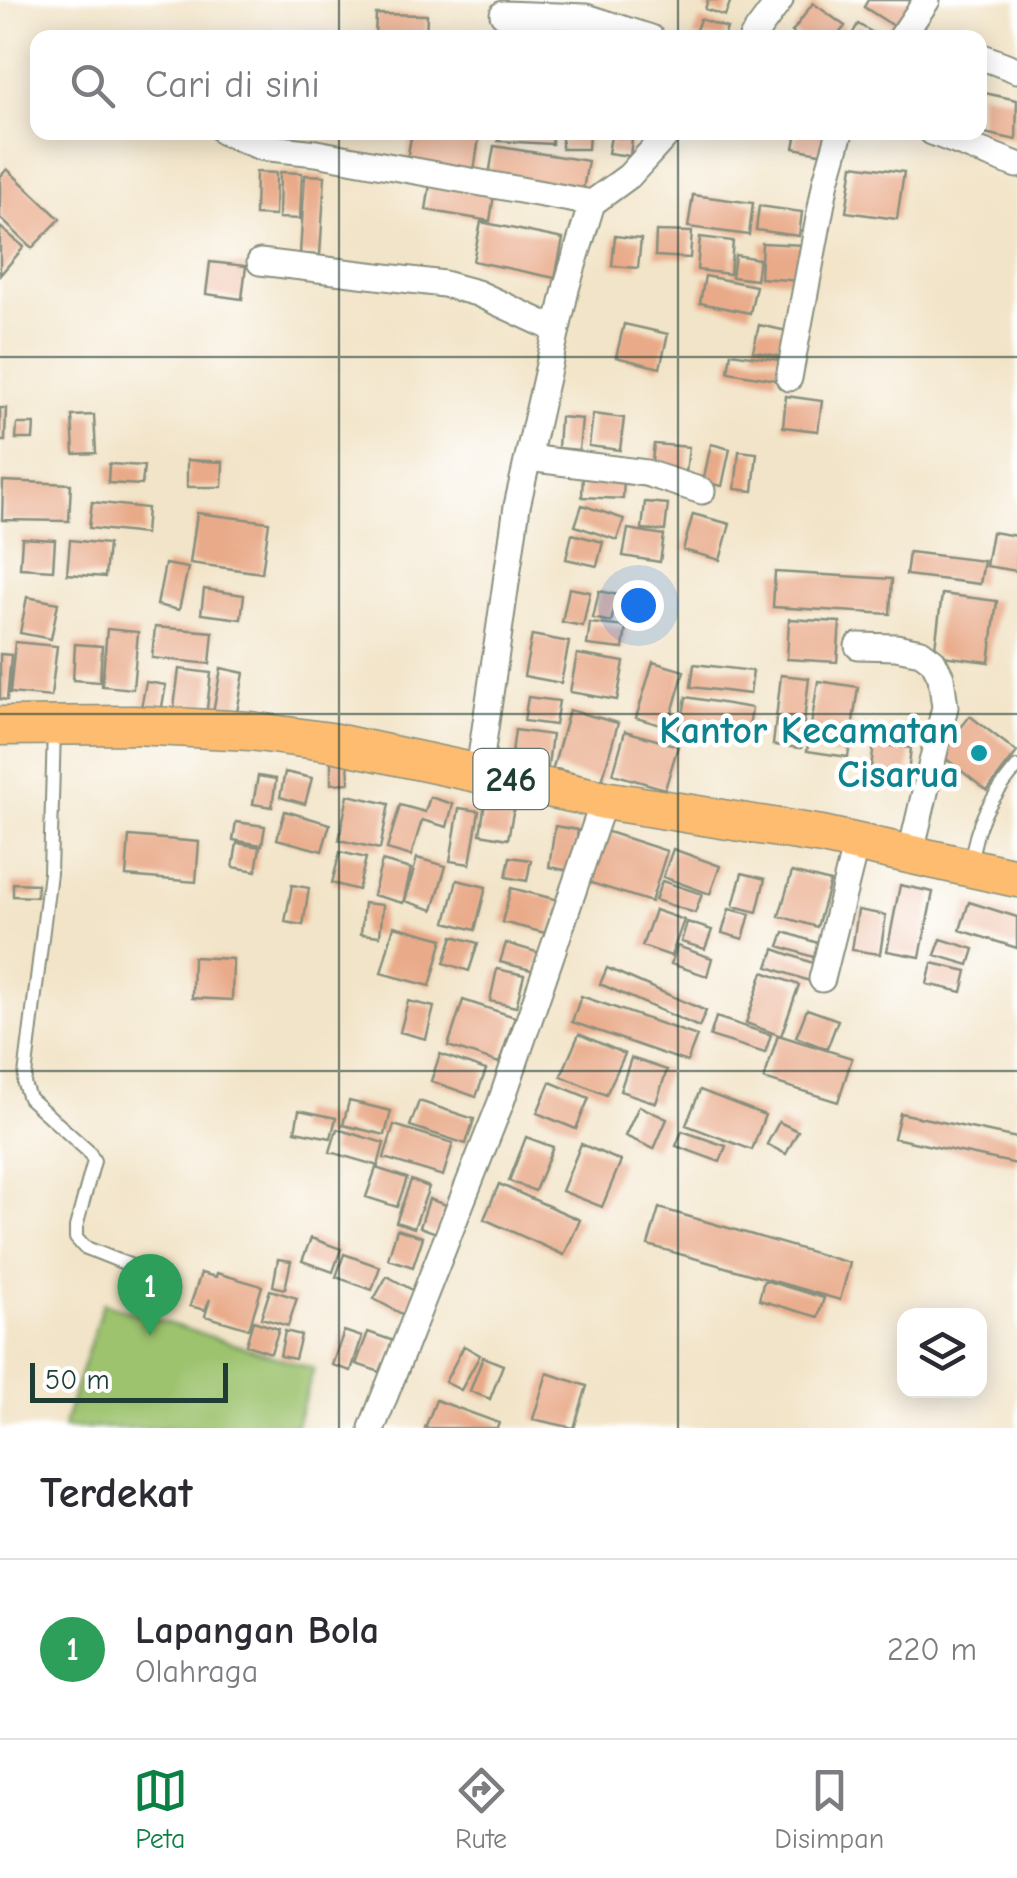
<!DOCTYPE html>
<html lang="id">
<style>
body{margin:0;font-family:"Comic Neue",sans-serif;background:#f2f2f3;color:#2b2b33}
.controls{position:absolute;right:30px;bottom:30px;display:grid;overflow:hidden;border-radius:20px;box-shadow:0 5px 25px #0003}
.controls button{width:90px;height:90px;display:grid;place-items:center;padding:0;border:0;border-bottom:2px solid #e1e1e2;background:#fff;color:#2b2b33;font:50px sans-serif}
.scale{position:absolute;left:30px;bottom:25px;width:198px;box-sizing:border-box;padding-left:10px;border:5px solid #1f3d34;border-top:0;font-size:28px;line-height:35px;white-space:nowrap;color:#1f3d34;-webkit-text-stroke:8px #fff;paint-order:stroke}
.you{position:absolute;left:638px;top:605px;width:35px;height:35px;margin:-25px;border:8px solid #fff;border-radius:50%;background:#1a73e8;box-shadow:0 0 0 15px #1a73e833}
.badge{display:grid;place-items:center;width:65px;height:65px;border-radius:50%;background:#0b8043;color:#fff;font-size:32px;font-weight:700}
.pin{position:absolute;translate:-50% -82px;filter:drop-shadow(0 2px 5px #0008)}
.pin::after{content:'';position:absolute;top:52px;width:35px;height:30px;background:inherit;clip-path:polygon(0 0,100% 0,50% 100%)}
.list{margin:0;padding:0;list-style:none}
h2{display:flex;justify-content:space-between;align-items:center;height:130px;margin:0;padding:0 40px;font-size:42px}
h2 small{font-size:32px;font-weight:400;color:#7c7c81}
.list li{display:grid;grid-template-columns:65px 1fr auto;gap:30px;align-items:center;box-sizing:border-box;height:180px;padding:0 40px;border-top:2px solid #e1e1e2}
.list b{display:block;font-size:38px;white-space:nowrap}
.list p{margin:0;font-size:32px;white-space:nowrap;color:#7c7c81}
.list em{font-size:32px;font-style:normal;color:#7c7c81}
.icon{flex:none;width:55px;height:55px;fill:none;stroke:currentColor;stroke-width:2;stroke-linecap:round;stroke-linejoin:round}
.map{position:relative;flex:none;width:1017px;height:1428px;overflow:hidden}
.search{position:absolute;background:#fff;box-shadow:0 5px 25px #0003;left:30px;right:30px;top:30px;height:110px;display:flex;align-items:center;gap:25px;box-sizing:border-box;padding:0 35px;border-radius:20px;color:#7c7c81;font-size:38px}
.sheet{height:310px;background:#fff}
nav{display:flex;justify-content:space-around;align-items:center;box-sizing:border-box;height:140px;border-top:2px solid #e1e1e2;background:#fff;font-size:28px;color:#7c7c81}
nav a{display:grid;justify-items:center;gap:5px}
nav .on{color:#0b8043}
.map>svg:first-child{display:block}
.green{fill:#9dc36e;stroke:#5e8051;stroke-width:2.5}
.building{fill:#e9aa89}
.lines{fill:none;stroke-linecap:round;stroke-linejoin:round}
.service-casing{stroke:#88907e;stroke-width:16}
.minor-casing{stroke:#88907e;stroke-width:29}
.primary-casing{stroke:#88907e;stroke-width:41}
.service{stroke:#fff;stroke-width:12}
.minor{stroke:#fff;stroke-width:25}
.primary{stroke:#fdbc6f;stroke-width:38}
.grid{fill:none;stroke:#1f3d34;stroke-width:2.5;stroke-opacity:0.55}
.culture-dot{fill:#0f9aa8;stroke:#fff;stroke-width:4}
.labels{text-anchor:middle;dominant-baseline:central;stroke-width:9;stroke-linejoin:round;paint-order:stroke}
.shield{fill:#fff;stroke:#627771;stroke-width:2.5}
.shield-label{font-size:35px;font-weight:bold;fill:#1f3d34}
.culture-label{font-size:38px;font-weight:bold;fill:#0d838f;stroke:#fff;text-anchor:end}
</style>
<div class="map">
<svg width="1017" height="1428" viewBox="0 0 1017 1428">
<rect width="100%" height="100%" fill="#fff"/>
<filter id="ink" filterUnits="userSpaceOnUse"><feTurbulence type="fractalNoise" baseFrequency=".01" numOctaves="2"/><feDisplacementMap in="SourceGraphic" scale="20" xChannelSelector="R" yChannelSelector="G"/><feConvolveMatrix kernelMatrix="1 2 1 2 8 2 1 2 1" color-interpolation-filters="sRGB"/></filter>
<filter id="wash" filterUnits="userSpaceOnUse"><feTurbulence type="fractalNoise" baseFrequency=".0048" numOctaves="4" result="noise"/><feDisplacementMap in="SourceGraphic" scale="40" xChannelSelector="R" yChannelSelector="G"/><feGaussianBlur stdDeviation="2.25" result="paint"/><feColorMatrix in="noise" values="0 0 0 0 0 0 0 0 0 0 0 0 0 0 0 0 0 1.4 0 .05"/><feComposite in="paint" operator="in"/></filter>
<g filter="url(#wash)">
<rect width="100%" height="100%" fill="#f2e4c8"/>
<!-- green -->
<path class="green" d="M103,1303L314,1369L295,1428H63Z"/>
<g id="blocks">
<!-- building -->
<path class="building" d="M708,0H731L725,16L705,9Z
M868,0H920L900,30L864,7Z
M813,3L845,26L836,38H800L792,32Z
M376,14L427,15L426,38H375Z
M700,19L727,28L724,38H693Z
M858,24L882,38H850Z
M980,92L1017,100L1016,140L980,132Z
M412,132H480L473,177L406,165Z
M499,132H552V144L498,141Z
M562,132H589L588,149H562Z
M797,132H833L829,155L794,148Z
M611,136L632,139L630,156L608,153Z
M494,146L588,161L583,190L489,175Z
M853,165L904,172L897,219L846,212Z
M7,169L60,219L32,248L0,218V177Z
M256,172L276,173L275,216L255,215Z
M280,172L302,173L300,219L279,218Z
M305,175L325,176L320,255L300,254Z
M430,184L494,195L490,221L426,210Z
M693,195L753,203L749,235L688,227Z
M759,206L802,212L799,236L756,230Z
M481,222L563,239L555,278L473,261Z
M0,227L24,247L0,275Z
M656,231L692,232L690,258L655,256Z
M615,236L641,239L638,268L612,266Z
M700,237L733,241L730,274L697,270Z
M762,243L804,245L802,281L760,278Z
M735,255L759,259L756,280L732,277Z
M210,262L246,266L242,299L206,294Z
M705,276L756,286L750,313L700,303Z
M624,324L668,334L660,368L616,357Z
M759,325L792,332L786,358L753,351Z
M731,353L779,360L776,380L728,372Z
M786,396L822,401L818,431L783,427Z
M0,408H6L5,441H0Z
M593,414L624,418L620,450L589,446Z
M94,415L96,453L74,454L72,416Z
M560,417L582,419L579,450L558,448Z
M17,424H34L33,439H16Z
M654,444L689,447L686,473L651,469Z
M711,444L730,449L722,486L703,482Z
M739,451L757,453L753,491L735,489Z
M187,460L223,462L222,487H187Z
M109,464L144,466L142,485L108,483Z
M583,474L624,476L623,499L582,497Z
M3,481L71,484L69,521L2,520Z
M92,502L147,508L145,534L89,528Z
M645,502L668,504L665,531L642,529Z
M582,505L624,519L617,540L575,526Z
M197,513L269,522L262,573L190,563Z
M693,514L730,524L720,560L683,550Z
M628,529L664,535L660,562L623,556Z
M992,532L1017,536V571L986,566Z
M572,534L603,542L597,566L566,559Z
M22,538L55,540L53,570L20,568Z
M70,540L108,544L105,577L67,574Z
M909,552L984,561L980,584L906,575Z
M165,564L188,568L179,610L157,605Z
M775,572L892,579L890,614L773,607Z
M569,588L590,592L583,626L562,622Z
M204,589L244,595L241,619L201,614Z
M599,591L618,595L611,622L593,618Z
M942,594L997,601L989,662L934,655Z
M27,597L58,603L51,639L20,633Z
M789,619L840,622L837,662L787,659Z
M590,623L626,627L623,649L587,645Z
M155,627L213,632L210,664L152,658Z
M107,629L138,632L133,689L102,686Z
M532,635L569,642L561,683L524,676Z
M15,642L57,646L51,697L10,693Z
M75,644L102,646L100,682L73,680Z
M0,654L11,655L7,700L0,699Z
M577,654L624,662L617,700L570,692Z
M653,662L684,671L668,727L636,718Z
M694,664L753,671L750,694L691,687Z
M221,668L244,673L236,718L213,713Z
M179,669L211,673L206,718L173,715Z
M781,675L809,678L801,748L773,745Z
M818,681L858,687L848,757L807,751Z
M146,682L166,685L160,717L140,713Z
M528,697L559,701L555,725L524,721Z
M686,697L752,708L746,744L680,733Z
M569,710L618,723L602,781L553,768Z
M970,716L1017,752L987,791L940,754Z
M515,730L552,735L547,773L510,768Z
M625,731L678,746L665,789L613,774Z
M874,744L911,748L907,781L870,776Z
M348,759L349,783L331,784V760Z
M285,772L312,778L305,804L280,797Z
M258,776L276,779L272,807L253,804Z
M348,795L389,804L380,849L339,840Z
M430,797L453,804L447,827L422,820L411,856L387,849L400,805L425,812Z
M486,797L515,802L508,839L480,834Z
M459,808L479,811L470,864L450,861Z
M285,811L330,824L322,851L277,839Z
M236,822L265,826L262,845L233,840Z
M555,826L578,830L572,871L549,867Z
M605,831L667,851L651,902L588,882Z
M129,836L199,842L196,882L126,876Z
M237,843L260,847L256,871L233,867Z
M673,849L720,866L710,894L663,877Z
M340,852L366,858L358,890L332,883Z
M510,857L531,860L527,881L506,877Z
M417,858L446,866L433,910L405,901Z
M382,861L411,869L403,903L373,895Z
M792,872L830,882L817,927L779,916Z
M742,873L765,879L757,912L733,906Z
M457,880L486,887L475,930L446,922Z
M662,881L702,894L695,913L655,900Z
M13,883L37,884V897L13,896Z
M292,885L309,888L303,925L285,922Z
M900,885L933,892L920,957L887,951Z
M511,888L558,900L549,934L502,922Z
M969,902L1017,917V948L960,930Z
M364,903L383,905L380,936L361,934Z
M729,909L750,914L743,939L722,933Z
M655,910L684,920L671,956L642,946Z
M858,910L886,915L880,954L852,950Z
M687,922L712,930L705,949L681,942Z
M394,926L443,939L430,986L381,973Z
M784,932L824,945L819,959L779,946Z
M453,936L478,943L469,971L444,963Z
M941,939L974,949L969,965L935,955Z
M506,943L540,953L535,971L500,962Z
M677,946L712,958L707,976L671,964Z
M774,949L821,966L815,983L768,967Z
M193,957L233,959L232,1000L192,998Z
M932,963L967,971L962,992L927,984Z
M607,968L706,1011L699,1027L600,984Z
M497,969L524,975L516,1007L490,1001Z
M763,972L799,985L781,1036L746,1023Z
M581,996L697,1036L687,1062L572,1022Z
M463,1000L515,1017L499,1063L448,1046Z
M408,1001L434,1007L426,1039L400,1032Z
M807,1009L838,1020L827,1049L796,1037Z
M716,1017L771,1035L765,1053L710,1036Z
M579,1034L625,1054L606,1095L561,1076Z
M778,1035L852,1058L838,1102L764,1079Z
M440,1054L486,1070L476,1097L431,1081Z
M631,1058L667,1070L656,1103L620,1091Z
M550,1082L589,1098L576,1129L537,1113Z
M700,1090L765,1115L752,1150L686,1125Z
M349,1101L391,1111L385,1135L343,1125Z
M419,1101L474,1119L466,1144L410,1126Z
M639,1106L667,1119L654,1149L625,1136Z
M299,1110L336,1118L331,1138L295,1131Z
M900,1113L1017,1138V1164L894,1138Z
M779,1122L798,1131L786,1154L767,1144Z
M394,1125L453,1143L443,1176L384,1158Z
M337,1129L384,1143L378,1166L330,1152Z
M682,1131L726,1146L720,1162L676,1146Z
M526,1137L553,1147L535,1191L509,1181Z
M581,1144L621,1161L602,1207L562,1191Z
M376,1168L407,1178L397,1207L366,1197Z
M411,1180L429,1187L414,1228L396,1222Z
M499,1184L580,1220L564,1255L484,1219Z
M429,1199L446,1205L436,1233L420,1227Z
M659,1208L850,1263L840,1300L648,1245Z
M397,1229L423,1237L413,1267L388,1259Z
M311,1238L341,1249L333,1272L302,1261Z
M344,1254L380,1267L372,1290L336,1277Z
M278,1259L291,1261L285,1289L273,1286Z
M201,1273L216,1277L217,1273L262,1286L249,1329L205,1316L210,1299L205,1310L190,1306Z
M387,1276L416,1292L404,1315L374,1299Z
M764,1280L824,1298L818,1317L759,1300Z
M270,1290L297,1298L288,1326L261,1318Z
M253,1321L279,1329L271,1353L246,1345Z
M285,1331L301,1335L295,1359L280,1356Z
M344,1331L362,1337L351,1371L332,1365Z
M368,1332L394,1341L383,1373L356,1364Z
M464,1346L480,1355L461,1390L445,1382Z
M483,1357L503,1365L490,1399L470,1391Z
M547,1373L587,1386L574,1428L533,1419Z
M436,1400L499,1423L497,1428H425Z"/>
</g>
</g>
<g filter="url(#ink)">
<use href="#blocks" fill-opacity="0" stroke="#88907e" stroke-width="2.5"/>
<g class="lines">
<!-- service casing -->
<g class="service-casing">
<path id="service" d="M54,729L50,873L24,1084L29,1098L89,1152L94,1161L76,1227V1238L84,1247L167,1280
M970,865C977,820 988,802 1017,767"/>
</g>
<!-- minor casing -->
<g class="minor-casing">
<path id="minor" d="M503,14L586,17L651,38
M752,38L780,0
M901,38L927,0
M980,56L1017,70
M224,132L261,147L316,153L592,203
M932,132L1017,165
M260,262L444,284L477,293L557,330
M789,378L826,181L840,132
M528,458L646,473L702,491
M858,646L896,647L921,652L933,661L941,677L945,707L910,856
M479,771L517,506L567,285L592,203L629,176L669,132
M822,979L856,843
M372,1428L501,1102L604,800"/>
</g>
<!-- primary casing -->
<g class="primary-casing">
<path id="primary" d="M0,726L133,725L250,731L331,742L604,800L822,835L1017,878"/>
</g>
<!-- service -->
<use href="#service" class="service"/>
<!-- minor -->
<use href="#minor" class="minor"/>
<!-- primary -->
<use href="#primary" class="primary"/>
</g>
</g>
<!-- grid -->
<path class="grid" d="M339,0V38M678,0V38M339,132V1428M678,132V1428M0,357H1017M0,714H1017M0,1071H1017"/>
<!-- markers -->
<circle class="culture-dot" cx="979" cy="753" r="10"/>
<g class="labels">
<!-- shield labels -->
<rect class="shield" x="473.5" y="749" width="75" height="60" rx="8"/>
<g class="shield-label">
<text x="511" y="779">246</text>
</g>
<!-- culture labels -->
<g class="culture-label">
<text x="959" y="731">Kantor Kecamatan<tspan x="959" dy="44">Cisarua</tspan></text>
</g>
</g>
</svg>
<div class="controls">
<button><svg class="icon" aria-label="layers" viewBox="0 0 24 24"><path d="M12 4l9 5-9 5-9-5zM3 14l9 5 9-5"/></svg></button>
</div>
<div class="scale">50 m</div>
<div class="you"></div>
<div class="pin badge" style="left:150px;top:1336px;background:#2e9e5b">1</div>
<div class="search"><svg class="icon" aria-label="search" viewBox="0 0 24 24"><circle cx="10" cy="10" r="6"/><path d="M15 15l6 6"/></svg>Cari di sini</div>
</div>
<section class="sheet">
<h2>Terdekat<small></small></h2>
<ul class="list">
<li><span class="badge" style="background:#2e9e5b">1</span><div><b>Lapangan Bola</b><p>Olahraga</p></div><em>220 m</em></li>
</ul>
</section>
<nav>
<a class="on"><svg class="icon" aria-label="map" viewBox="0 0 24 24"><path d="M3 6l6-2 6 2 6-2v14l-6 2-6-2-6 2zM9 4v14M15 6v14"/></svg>Peta</a>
<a><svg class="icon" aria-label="directions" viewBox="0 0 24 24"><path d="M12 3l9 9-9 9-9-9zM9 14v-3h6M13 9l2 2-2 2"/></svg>Rute</a>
<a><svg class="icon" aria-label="saved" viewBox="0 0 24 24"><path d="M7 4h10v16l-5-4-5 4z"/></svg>Disimpan</a>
</nav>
